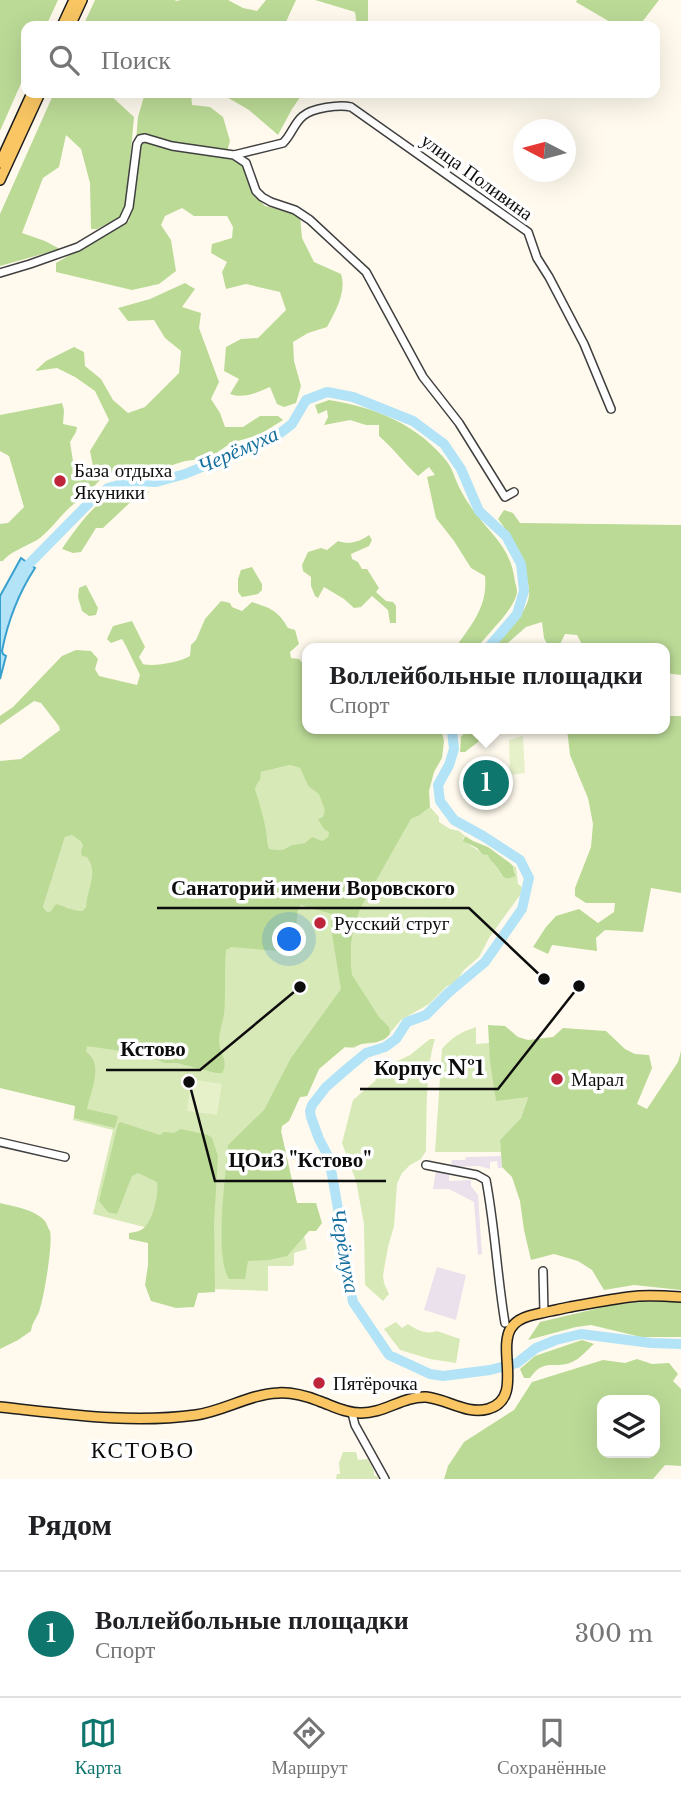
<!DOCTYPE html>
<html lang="ru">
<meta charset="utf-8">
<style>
body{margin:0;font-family:"Libre Baskerville",serif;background:#f6f6f6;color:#202124}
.controls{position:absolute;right:21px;bottom:21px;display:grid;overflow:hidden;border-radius:14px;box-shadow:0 7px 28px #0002}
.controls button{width:63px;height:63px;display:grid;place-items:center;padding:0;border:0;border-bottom:2px solid #e0e0e0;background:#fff;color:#202124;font:35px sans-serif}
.compass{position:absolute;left:513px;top:119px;width:63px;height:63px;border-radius:50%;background:#fff;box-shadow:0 7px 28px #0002;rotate:276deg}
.you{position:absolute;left:290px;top:940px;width:24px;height:24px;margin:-18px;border:5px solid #fff;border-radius:50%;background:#1a73e8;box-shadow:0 0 0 10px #1a73e833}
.badge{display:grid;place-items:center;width:46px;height:46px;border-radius:50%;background:#0f766e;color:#fff;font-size:23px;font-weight:700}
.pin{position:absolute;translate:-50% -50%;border:4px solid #fff;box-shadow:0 2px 7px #0006}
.popup{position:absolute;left:302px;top:643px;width:368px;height:91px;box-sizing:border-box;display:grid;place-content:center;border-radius:14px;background:#fff;filter:drop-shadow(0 2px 5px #0005);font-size:23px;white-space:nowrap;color:#757577}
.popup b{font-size:26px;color:#202124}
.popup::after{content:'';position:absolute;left:50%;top:100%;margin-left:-14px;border:14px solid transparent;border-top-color:#fff}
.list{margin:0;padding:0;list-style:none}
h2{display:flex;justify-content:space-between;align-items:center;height:91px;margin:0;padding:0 28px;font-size:30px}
h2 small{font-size:23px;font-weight:400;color:#757577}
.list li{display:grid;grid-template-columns:46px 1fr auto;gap:21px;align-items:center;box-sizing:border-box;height:126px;padding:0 28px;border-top:2px solid #e0e0e0}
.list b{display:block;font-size:26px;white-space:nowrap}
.list p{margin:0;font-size:23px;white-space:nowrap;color:#757577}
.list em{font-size:23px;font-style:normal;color:#757577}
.icon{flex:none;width:38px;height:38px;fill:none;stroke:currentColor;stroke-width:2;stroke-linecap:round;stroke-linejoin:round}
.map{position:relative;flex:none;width:681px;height:1479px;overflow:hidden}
.search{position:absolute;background:#fff;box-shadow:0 7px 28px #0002;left:21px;right:21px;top:21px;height:77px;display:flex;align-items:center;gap:18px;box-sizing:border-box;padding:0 24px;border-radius:14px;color:#757577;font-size:26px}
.sheet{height:217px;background:#fff}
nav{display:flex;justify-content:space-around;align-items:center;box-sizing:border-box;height:98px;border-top:2px solid #e0e0e0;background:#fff;font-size:19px;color:#757577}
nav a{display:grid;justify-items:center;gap:4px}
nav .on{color:#0f766e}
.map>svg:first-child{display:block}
.industrial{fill:#eae1ec}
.green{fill:#d6e9b7}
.forest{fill:#bbda96;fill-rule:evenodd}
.pitch{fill:#e6f0c9}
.water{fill:#b2e3f6;stroke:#38a0ce;stroke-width:2}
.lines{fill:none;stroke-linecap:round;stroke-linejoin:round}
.river{stroke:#b2e3f6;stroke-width:10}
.minor-casing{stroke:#404040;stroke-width:10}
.major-casing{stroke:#1e1e1e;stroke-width:12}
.minor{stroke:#fff;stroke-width:7}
.major{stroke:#f9c663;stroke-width:9}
.poi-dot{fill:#be243a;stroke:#fff;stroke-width:2.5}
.labels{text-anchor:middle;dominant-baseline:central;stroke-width:7;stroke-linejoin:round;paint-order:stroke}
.street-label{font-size:19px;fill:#0d0d0d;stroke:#fff}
.poi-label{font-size:19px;fill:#0d0d0d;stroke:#fff;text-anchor:start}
.water-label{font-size:21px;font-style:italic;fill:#16709f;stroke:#fff}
.quarter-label{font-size:23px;letter-spacing:2px;fill:#0d0d0d;stroke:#fff}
.leader{fill:none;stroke:#0d0d0d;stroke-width:2.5}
.callout-dot{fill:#0d0d0d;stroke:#fff;stroke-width:2.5}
.callout-label{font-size:21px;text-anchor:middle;font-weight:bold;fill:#0d0d0d;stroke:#fff;stroke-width:7;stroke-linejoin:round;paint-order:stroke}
</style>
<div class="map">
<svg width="681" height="1479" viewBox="0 0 681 1479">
<rect width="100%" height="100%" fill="#fffaed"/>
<!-- industrial -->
<path class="industrial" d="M501,1156L502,1168H498L497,1161L490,1162V1169L479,1166L451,1167L452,1160H465L466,1157Z
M436,1170L449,1175V1181L471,1180V1186L478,1195L482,1254L478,1255L474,1202L449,1189H433Z
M437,1267L466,1275L456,1320L424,1310Z"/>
<!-- green -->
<path class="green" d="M290,765L300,768L308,786L319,793L326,810L323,817L329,832L328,837L322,841L292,845L282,850L269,849L265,826L255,789C257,782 260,779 261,772Z
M430,807L439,817V822L450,829L459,831L465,836L463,838C468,846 476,847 482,854H488C491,863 498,867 501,875L515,873L513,866L516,867L518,884L522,887L520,895L489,938L479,957L464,970L455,983L447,986L429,1004L401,1020L385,1039L375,1043L361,1044L354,1048L344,1047L319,1069L307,1096L300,1097L289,1121L282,1126L281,1132L307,1249L294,1253V1264L292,1266H268V1291L213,1289L211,1244L93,1214L113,1130L73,1120L76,1104V1026L123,976L383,868L411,819L420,815Z
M72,835C80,840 82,844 86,853C88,858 92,862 93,868C95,880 87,893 86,907L82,911H72L67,907L47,912L43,907L65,837Z
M476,1027V1044L489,1043L496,1100L528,1096L521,1118L500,1140L501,1152H435L442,1049C452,1037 461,1032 476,1027Z
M430,1039H435C425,1070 427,1118 426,1151L421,1159L410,1165L402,1173L397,1184L394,1226L388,1247L383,1275L384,1283L389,1294L383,1301L365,1285L364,1224L356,1181L342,1143L353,1100L375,1081L383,1068L410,1055Z
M396,1322L402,1328L408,1324C417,1330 427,1335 437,1331L460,1339L456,1363L430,1359L400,1350L384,1329Z
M343,1452H356L358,1460L368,1459L374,1471V1476H377L379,1479H336L337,1474H340L339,1463Z"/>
<!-- forest -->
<path class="forest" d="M0,0H58L46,26H26V72L0,131Z
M95,0H175L176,1L181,0H228L243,8L257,11L266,0H296L284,26H83Z
M315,0H368V26H357L355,12Z
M577,0H659L639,26H617L576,2Z
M54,93H108L134,117L125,215L97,229H91L90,183L81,149L66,135L59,167L43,178L22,233L45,241L60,249L0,266V214Z
M145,93H191L192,105L210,107L223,117L230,141L225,158L241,162L253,194L265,206L300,215L302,238L314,262L341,274C347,292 335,312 327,327L308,333L293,342L294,361L301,386L296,403L284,407L277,404L270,387C256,393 244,399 230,394L239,379L224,371L226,347L241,339L258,338L286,310L280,292L246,284L226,289L222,272L227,262L211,253L212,244L232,238L233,227L227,216H194L182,208L165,216L161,225L171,240L176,271L159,284L132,290L56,272V263L129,221L138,117Z
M220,93H303L292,109L278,135L249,110Z
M185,283L195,289L182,307L201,313L199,328L219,382L211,399L220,413L225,427H243L260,416H278L283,420L259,435L231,443L209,458L185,461L157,470L106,473C95,487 80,498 67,510C58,519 50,530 40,538C30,545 9,552 3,561H0V524L8,523L24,507L9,456L0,451V415L62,403L64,410L63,424L77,427L76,432L70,442L73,461L82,477L95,476L90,451L109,420L95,391L75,377L57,368L35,371L46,361L74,347L84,352L85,366L101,379L113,400L128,413L145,407L179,373L181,351L165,338L154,320L128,321L118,308L150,299Z
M329,400C375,407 419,425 448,463C453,470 455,479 459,487C463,495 468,503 473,510C492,536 511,547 515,582C516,585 517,589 517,592C515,609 487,634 477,648H455C472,624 488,606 485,576L471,568L454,541L436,518L427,477L435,475L429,467L418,476C404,463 393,448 379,436V425H366L350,420L324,425L328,417L327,410L318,414L315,405Z
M136,490L150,492L137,496L103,528H96L81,552L73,553L62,549C74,531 97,498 119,491C124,490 131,490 136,490Z
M504,510L513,513L520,523L681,525V675L665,673L664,648H584L577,635L565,634L560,644L548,646L544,638L542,622L526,627L502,648H492C503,635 528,613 529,595C530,583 524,573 521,563C515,546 509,533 498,519Z
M369,535L372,540L369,546L351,554L352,559L358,562L362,569H367L379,588L376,592L386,601L393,602L396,606V623H390L388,610L372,596L361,607L354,608L344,599L324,587L318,598L315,596L311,586V577L303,571L302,565L308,552L321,548L327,550L338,541C348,545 360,542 369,535Z
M252,567L262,584V590L258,594L242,597L238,592V579L241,570Z
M86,585L98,608L96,615L89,616L82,611L78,597L79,588Z
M221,601L230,603L232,607L242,611L252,602C270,608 278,610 288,628L295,630L299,644L290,652L291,658L299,659L307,668L308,729H441L444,741L442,758L434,772L429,791L430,807L420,815L411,819L360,909L354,926L351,943V966L352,975L379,1017L389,1027L390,1034C381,1044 374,1041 362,1044C355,1046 353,1048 345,1047L319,1069L307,1096L300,1097L289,1121L282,1126L281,1131L297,1203H316L322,1223L316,1231H309L287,1256L269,1260L248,1261L245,1279H229C214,1256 226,1174 228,1145L264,1110L291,1058L341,989L331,928L332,914L301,905L298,908L296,926L299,930L297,946L291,952L231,947L226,950C224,971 226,994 224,1015C222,1024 219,1033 219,1042C220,1054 229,1062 222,1073H216L177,1063H165L142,1054L87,1046L86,1052C104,1063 91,1091 87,1109L118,1116L115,1128L74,1118L75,1106L0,1088V761L21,759L60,730L59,726L41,703L34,701L0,725V716L13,707L62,656L76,650L91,651L98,659L95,669L99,676L137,685L140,675L126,646L122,639L111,643L107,639L113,626L132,621L145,647L139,657L143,664C154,667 180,662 190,656L191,645L196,640L205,619ZM290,765L300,768L308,786L319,794L325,810L323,817L318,819L324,829L329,832L328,837L322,841L312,837L305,843L292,845L282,850L269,849C267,842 267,833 265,825C262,813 259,801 255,789L257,784L260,780L261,772ZM72,835L80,841L83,846L81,851L82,856L87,857C99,873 87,888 86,907L82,911C72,911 65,906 56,904L51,911L47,912L43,907L65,837Z
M665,716H681V893L651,888L643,932L605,930L596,938L597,951L552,945L548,954L533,947L546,927L556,916L579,909L598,923L614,912L615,903H586L575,896V888L591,847L593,824L588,798L570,755L567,729H664Z
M467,729H495L465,752H460L461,737Z
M465,836L473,841L488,847L510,863L513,866L515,876C505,881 503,877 498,869C494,863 490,861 488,855L482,854L477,848L463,841Z
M488,1025L505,1026L518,1037L528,1040L553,1037L563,1028L606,1031L625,1049L635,1054L649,1055L652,1068L637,1104L647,1109L678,1062L681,1051V1290L634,1285L604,1290L592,1270L578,1261L554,1254L531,1260L524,1230L520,1201L512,1177L502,1167L500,1140L521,1118L528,1097L496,1101L490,1061Z
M120,1122C134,1126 146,1131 160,1135L164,1132L174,1133L181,1129L208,1135L212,1138L218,1156L214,1223L215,1292L198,1293L194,1307L176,1308L151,1301L145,1285L148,1265V1243L129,1239V1233C133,1232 137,1232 141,1230C153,1224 159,1194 157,1182L138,1173L132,1176L117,1214L108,1212L99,1201L118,1124Z
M0,1203C15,1207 34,1209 45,1221C46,1222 49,1230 50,1231C53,1244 44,1298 39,1312C36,1319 32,1323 31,1331L18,1340L0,1349Z
M641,1302H681V1337H641L591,1325L576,1327L528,1340L540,1322L612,1305Z
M582,1340L594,1344C588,1349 580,1359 572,1362C554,1370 545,1357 530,1378H524L520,1369L535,1356Z
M637,1359L652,1364L669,1363L678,1374L673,1381L681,1389V1466L665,1465L653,1479H444L448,1466L464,1442L514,1410L532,1382L603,1360L625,1363ZM602,1400H655V1453H602Z"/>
<!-- pitch -->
<path class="pitch" d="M523,736L525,773L510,775L509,740Z
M191,1079L222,1084L217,1115L187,1111Z"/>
<!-- water -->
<path class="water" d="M21,558L35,568C18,594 8,620 2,651L3,654L6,656L0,679V596Z"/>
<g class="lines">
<!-- river -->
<path class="river" d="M23,573L29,564L91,501L108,488L133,481L156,482L185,474L275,437L292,424L306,400L327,392L353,397L413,421L444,444L461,469L479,511L506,536L521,564L524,591L517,614L488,648
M454,729L452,731L454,749L449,765L438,785L440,801L454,820L483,836L520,860L529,878L522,909L485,962L448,993L426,1015L407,1022L396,1039L385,1047L366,1053L349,1067L326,1087L312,1105L310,1111L311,1117L319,1139L329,1158L340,1220L347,1272L353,1302L389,1355L430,1374L443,1376L490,1370L517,1363L536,1348L556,1340L581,1334L651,1343L681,1344"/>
<!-- minor casing -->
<g class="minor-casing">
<path id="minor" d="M234,155L246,163L256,191L262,197L271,202L295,210L310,220L366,272L423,377L459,423L505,497L514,492
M0,273L30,264L78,247L123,220L129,207L137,144L140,139L145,138L172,146L234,155L283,143C291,136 294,123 303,116C312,108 340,104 351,107L528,232L537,258L549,277L584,344L611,409
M0,1142L65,1157
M426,1165L477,1175L486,1180C495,1227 497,1275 505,1323
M543,1271L544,1313
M352,1413L355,1425L385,1479"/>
</g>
<!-- major casing -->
<g class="major-casing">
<path id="major" d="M62,26L74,0
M70,26L82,0
M0,163L32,93
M0,180L40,93
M0,1407C66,1414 130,1424 196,1415C224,1411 250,1394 278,1393C292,1392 306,1396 319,1401C333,1406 345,1413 360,1413C383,1414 403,1396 426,1397C447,1399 467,1415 488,1409C524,1399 497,1350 511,1328C515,1322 522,1318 529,1316C542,1312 557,1310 570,1307C593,1303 616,1298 639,1296C653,1295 667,1296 681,1297"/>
</g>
<!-- minor -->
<use href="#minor" class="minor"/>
<!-- major -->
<use href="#major" class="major"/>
</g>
<!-- markers -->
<g class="poi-dot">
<circle cx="60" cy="481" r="7"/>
<circle cx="320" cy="923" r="7"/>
<circle cx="557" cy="1079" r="7"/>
<circle cx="319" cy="1383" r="7"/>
</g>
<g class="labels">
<!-- street labels -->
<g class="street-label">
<text transform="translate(477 177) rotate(36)">улица Поливина</text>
</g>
<!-- poi labels -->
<g class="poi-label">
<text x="74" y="470">База отдыха<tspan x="74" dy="22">Якуники</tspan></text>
<text x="334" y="923">Русский струг</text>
<text x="571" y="1079">Марал</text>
<text x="333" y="1383">Пятёрочка</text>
</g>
<!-- water labels -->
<g class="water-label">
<text transform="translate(238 450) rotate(-24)">Черёмуха</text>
<text transform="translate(345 1251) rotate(80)">Черёмуха</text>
</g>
<!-- quarter labels -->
<g class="quarter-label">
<text x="143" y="1450">КСТОВО</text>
</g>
</g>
<!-- callouts -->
<path class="leader" d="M544 979L469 908H157M300 987L200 1070H106M579 986L498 1089H360M189 1082L215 1181H386"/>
<g class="callout-dot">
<circle cx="544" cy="979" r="7"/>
<circle cx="300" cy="987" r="7"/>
<circle cx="579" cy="986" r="7"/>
<circle cx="189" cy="1082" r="7"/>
</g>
<g class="callout-label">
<text x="313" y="895">Санаторий имени Воровского</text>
<text x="153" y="1056">Кстово</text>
<text x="429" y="1075">Корпус №1</text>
<text x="300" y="1167">ЦОиЗ "Кстово"</text>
</g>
</svg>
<div class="controls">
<button><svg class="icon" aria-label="layers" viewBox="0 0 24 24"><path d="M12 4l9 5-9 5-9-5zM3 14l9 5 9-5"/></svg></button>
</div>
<svg class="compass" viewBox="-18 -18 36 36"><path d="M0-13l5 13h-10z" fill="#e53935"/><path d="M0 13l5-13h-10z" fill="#757577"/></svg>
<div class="you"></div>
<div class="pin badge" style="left:486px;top:783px">1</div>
<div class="popup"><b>Воллейбольные площадки</b>Спорт</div>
<div class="search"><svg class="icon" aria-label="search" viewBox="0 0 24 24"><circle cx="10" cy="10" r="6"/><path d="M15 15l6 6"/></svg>Поиск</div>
</div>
<section class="sheet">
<h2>Рядом<small></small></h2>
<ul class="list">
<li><span class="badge">1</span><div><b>Воллейбольные площадки</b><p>Спорт</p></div><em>300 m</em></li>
</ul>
</section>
<nav>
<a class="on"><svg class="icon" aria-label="map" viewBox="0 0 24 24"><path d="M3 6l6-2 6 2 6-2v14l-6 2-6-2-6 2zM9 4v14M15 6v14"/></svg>Карта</a>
<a><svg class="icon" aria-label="directions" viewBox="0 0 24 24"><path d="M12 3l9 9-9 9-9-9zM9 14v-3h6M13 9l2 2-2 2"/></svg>Маршрут</a>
<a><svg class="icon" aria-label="saved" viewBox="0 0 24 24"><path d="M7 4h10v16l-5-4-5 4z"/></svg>Сохранённые</a>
</nav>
